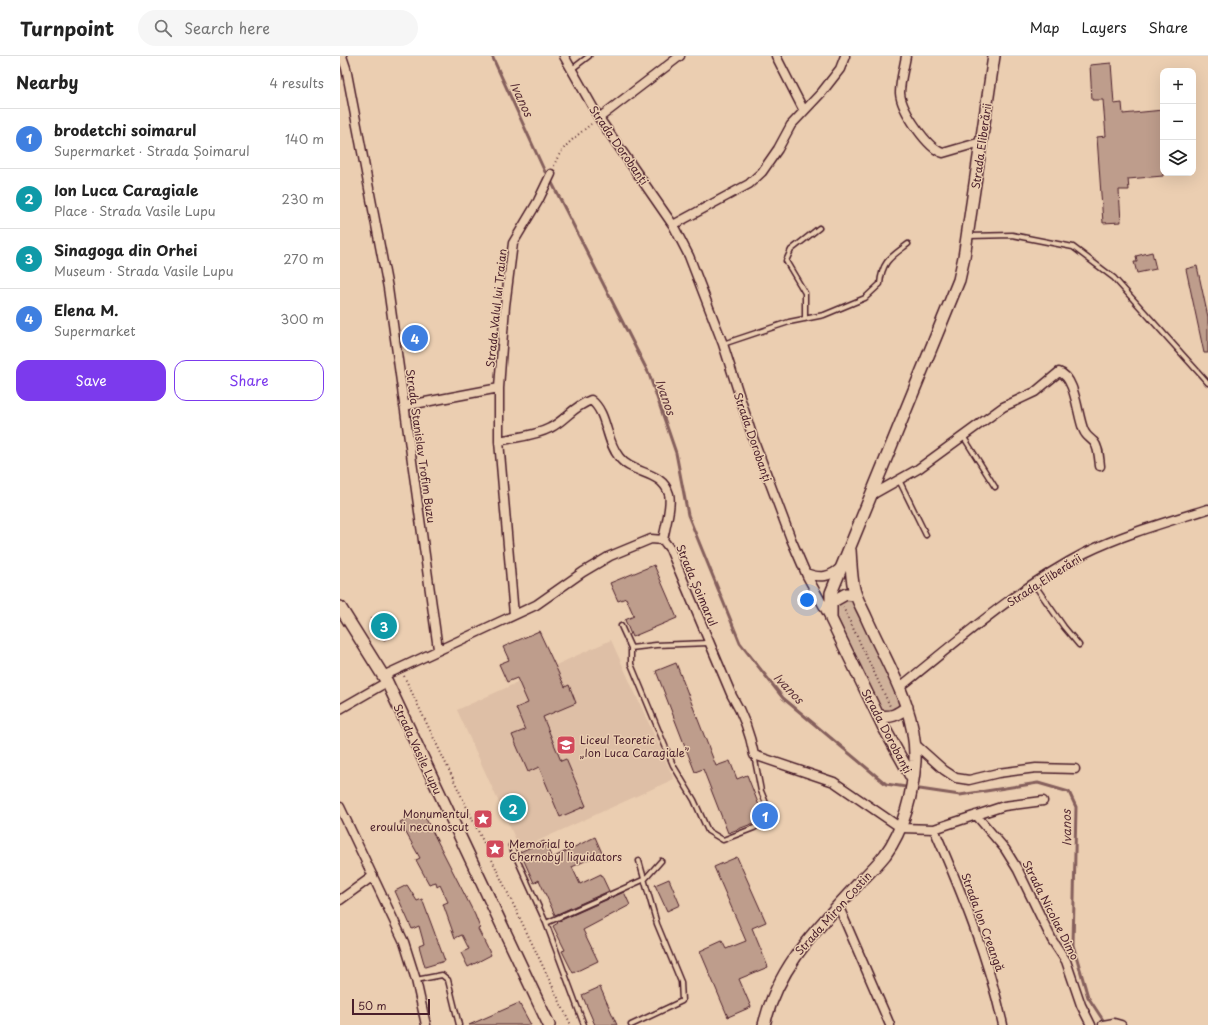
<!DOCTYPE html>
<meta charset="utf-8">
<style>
body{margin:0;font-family:"Playpen Sans",sans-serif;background:#f6f6f6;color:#222}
.controls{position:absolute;right:12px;top:12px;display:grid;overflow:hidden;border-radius:8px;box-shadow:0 4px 16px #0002}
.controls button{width:36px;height:36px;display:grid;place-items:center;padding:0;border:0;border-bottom:1px solid #e0e0e0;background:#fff;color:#222;font:20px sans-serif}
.scale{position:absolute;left:12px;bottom:10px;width:78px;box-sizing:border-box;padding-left:4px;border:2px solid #4a1f2b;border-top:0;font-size:11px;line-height:14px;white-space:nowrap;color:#4a1f2b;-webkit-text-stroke:3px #ebceb1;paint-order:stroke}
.you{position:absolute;left:467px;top:544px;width:14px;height:14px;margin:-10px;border:3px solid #fff;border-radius:50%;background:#1a73e8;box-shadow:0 0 0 6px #1a73e833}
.badge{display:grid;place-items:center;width:26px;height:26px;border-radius:50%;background:#7c3aed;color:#fff;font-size:13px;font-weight:700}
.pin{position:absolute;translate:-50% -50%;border:2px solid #fff;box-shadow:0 1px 4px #0006}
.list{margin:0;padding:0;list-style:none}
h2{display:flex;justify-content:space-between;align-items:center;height:52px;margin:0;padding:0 16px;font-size:17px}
h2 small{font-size:13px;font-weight:400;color:#767676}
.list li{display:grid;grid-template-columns:26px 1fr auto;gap:12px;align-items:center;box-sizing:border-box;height:60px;padding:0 16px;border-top:1px solid #e0e0e0}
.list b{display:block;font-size:15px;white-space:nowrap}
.list p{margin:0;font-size:13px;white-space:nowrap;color:#767676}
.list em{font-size:13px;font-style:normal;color:#767676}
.actions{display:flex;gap:8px;padding:12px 16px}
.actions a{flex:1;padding:9px 0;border:1px solid #7c3aed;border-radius:12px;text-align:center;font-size:14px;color:#7c3aed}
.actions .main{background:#7c3aed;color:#fff}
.icon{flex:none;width:22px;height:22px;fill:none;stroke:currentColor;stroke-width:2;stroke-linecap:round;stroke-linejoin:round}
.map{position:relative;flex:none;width:868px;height:969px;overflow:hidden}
header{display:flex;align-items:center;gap:24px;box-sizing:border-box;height:56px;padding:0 20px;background:#fff;border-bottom:1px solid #e0e0e0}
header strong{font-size:19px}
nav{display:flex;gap:22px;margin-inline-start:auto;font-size:14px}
.search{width:280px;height:36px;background:#f6f6f6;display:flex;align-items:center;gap:10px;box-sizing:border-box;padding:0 14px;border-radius:22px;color:#767676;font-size:15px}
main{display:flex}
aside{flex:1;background:#fff}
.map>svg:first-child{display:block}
.built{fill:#debfa6}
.green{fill:#d0b29b;stroke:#8d6863}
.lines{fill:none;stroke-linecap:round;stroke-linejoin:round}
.stream{stroke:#855f5c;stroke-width:3}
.building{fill:#be9d8c;stroke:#4a1f2b}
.lane-casing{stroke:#4a1f2b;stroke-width:7}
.street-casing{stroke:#4a1f2b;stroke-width:11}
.secondary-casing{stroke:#4a1f2b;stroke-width:14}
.path{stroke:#4a1f2b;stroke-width:2;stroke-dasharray:1 3;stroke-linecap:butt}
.lane{stroke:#ebceb1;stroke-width:4}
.street{stroke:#ebceb1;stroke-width:8}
.secondary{stroke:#ebceb1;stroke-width:11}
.labels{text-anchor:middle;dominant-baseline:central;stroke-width:3;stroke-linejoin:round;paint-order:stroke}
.street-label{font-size:11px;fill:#4a1f2b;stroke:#ebceb1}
.poi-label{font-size:11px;fill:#4a1f2b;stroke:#ebceb1;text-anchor:start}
.water-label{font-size:12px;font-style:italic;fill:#5e343b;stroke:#ebceb1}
</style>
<header>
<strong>Turnpoint</strong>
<div class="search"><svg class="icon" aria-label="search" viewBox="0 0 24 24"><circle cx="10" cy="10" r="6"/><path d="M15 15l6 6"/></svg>Search here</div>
<nav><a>Map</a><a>Layers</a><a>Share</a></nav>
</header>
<main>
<aside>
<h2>Nearby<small>4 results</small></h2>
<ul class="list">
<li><span class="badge" style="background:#3f7fe0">1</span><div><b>brodetchi soimarul</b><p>Supermarket · Strada Șoimarul</p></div><em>140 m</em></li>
<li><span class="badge" style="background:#0f9aa8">2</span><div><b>Ion Luca Caragiale</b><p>Place · Strada Vasile Lupu</p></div><em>230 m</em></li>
<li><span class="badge" style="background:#0f9aa8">3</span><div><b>Sinagoga din Orhei</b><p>Museum · Strada Vasile Lupu</p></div><em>270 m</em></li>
<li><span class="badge" style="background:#3f7fe0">4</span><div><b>Elena M.</b><p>Supermarket</p></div><em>300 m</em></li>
</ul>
<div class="actions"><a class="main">Save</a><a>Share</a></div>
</aside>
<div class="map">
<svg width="868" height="969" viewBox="0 0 868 969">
<rect width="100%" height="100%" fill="#ebceb1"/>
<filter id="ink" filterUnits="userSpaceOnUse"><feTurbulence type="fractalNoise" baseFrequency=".025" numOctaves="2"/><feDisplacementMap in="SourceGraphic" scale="8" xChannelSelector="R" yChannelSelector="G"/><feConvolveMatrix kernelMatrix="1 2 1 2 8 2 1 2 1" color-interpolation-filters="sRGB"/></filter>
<g filter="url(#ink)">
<!-- built -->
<path class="built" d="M271,584L334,723L180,793L117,654Z"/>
<!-- green -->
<path class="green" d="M508,543L514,547L560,643L559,650L551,657L541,655L495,556C497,548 499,545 508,543Z"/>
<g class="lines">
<!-- stream -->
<path class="stream" d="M152,0L205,116
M212,127L309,318L336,397L348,459L400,587L443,642L546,728L620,739L698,727L729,736L736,751L733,889L748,941L765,967"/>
</g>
<!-- building -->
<path class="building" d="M771,7L774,48L782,47L783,58L823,54V120L788,123L789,134H779L781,166L763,167L757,81L766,80L763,44H752L750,9Z
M812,196L816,213L797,217L794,206H797L796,200Z
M857,210L868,261V297H864L846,213Z
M314,509L337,562L292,581L285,564L294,560L286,542L278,545L270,527Z
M44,555L57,577L44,584L31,563Z
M199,575L225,631L229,629L236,647L203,661L221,705L226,703L246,750L220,761L199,711L188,716L172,679L185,674L176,652L188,647L177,622L167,626L159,608L169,604L163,591Z
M336,607L376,710L390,705L397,723L407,719L424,762L422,764L388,777L363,713L355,716L316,615Z
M82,755L135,859L140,872L138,873L151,899L128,911L121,897L129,893L122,879L115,882L103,848L108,846L100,829L97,831L96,826L89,828L76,804L80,802L60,766Z
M255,781L262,797L232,811L240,828L261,818L269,835L215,859L199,824L194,827L180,796L204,785L212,802Z
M397,801L426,866L412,872L428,911L399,923L411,951L388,961L360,895L382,885L386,893L406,885L374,811Z
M329,823L340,849L327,855L315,829Z
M67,829L77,845L82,843L105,905L85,911L79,890L84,888L79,870L72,873L55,835Z
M284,836L290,849L243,874L258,905L233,917L222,895L225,894L213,870L218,867L217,866Z
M260,931L277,969H255L242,939Z
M179,947L191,969H129Z"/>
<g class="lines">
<!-- lane casing -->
<g class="lane-casing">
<path id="lane" d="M232,13L249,0
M629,180L672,179L733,191L774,222L868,327
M465,263V237L446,205L451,194L479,172
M383,288L449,266L484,259L525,242L540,228C542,205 551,201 568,188
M623,380L655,431
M559,424L586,479
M694,528L724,571L739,589
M281,570L291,592L316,589L369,587
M291,592V608L333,709L354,744L368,775L383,784L414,772L430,763V757L421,735L414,699
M171,790L206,867L244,969
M206,867L305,823L321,805
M76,924L102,919L108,924L119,969
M291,969L342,945L341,926L317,868L299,805"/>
</g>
<!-- street casing -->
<g class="street-casing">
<path id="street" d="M2,0L6,12L48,232L98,593
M224,0L259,62L333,169L349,200L383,288L413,382L451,483L467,520L490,562
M436,0L464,55
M566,0C564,12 560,25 560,37C561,54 588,93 603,97L641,86
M259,62L340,0
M333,169L409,128L422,116L438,93L451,69L482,36L500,13L505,0
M64,350L159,332
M159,385C176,381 195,380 210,372C226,364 232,351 251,344C268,357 265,384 279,401C292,419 322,414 329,438C332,449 325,472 323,484
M530,440L578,413L663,351L695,336L719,316C736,321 737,360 744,375C746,380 750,382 754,386C759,392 759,402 760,410
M466,517C481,523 490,521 501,511
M174,559L159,385V332L165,250L173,187L198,145L211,118
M43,620L196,549L243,516L270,500L311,483L323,484L330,493L392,640C404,660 410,677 414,699L494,726L561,772L594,773L664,750L703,745
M560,631C619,584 677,532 745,497C784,478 827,466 868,453
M0,653L47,626
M575,688L604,714L616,722L629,724L658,717L696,712L735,713
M0,751L64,886L76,924L86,969
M636,759L665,793L678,814L712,884L726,905L741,949L751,969
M594,773C622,837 648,901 663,969
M0,844L33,820
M498,849L550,969
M763,969L774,967L781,969"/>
</g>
<!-- secondary casing -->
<g class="secondary-casing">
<path id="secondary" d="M490,547L506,538L516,539
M0,551L47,626L209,969
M539,660C551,662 557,659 567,651
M572,722L543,670L491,563V537L619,224L624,201L654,0
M424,969C439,908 478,872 518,828C527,819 537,809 545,799C564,773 573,737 575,705C577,652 546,607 526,561C522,552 516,542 514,533C511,520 511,507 510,494"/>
</g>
<!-- path -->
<path class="path" d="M214,110C220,91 237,80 251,68
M503,551L550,650
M64,620L231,969"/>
<!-- lane -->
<use href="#lane" class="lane"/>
<!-- street -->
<use href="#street" class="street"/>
<!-- secondary -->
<use href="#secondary" class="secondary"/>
</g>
</g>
<!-- icons -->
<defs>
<g id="school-square" transform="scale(1)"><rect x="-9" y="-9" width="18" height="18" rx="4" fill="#d1495b" stroke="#ebceb1"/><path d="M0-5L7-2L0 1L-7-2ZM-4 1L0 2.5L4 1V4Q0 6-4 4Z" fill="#fff"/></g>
<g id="sight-square" transform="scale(1)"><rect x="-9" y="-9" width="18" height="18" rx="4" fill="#d1495b" stroke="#ebceb1"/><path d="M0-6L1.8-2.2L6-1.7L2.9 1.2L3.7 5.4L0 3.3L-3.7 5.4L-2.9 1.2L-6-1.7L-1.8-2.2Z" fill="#fff"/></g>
</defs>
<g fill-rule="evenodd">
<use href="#school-square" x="226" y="689"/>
<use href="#sight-square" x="143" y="763"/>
<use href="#sight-square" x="155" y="793"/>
</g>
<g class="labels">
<!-- street labels -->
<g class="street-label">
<text transform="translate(279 89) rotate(55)">Strada Dorobanți</text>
<text transform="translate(641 90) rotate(-82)">Strada Eliberării</text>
<text transform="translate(156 252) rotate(-84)">Strada Valul lui Traian</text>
<text transform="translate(413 381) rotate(71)">Strada Dorobanți</text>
<text transform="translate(81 390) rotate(82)">Strada Stanislav Trofim Buzu</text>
<text transform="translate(704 524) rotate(-33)">Strada Eliberării</text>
<text transform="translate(357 529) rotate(67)">Strada Șoimarul</text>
<text transform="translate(547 675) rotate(62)">Strada Dorobanți</text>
<text transform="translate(78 693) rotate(65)">Strada Vasile Lupu</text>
<text transform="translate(711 854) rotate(63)">Strada Nicolae Dimo</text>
<text transform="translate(493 857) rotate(-48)">Strada Miron Costin</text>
<text transform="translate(643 866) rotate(70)">Strada Ion Creangă</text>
</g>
<!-- poi labels -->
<g class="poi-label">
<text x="240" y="683">Liceul Teoretic<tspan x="240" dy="13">„Ion Luca Caragiale”</tspan></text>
<text x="129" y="757" text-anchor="end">Monumentul<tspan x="129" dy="13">eroului necunoscut</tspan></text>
<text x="169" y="787">Memorial to<tspan x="169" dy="13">Chernobyl liquidators</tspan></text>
</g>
<!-- water labels -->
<g class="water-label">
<text transform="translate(182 43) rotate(65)">Ivanos</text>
<text transform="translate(326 341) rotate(71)">Ivanos</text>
<text transform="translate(449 632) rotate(46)">Ivanos</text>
<text transform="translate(726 772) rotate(-91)">Ivanos</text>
</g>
</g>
</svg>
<div class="controls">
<button>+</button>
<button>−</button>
<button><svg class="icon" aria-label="layers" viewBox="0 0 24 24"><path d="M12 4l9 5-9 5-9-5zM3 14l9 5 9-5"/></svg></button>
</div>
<div class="scale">50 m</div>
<div class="you"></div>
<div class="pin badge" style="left:425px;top:760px;background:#3f7fe0">1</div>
<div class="pin badge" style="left:173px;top:752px;background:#0f9aa8">2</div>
<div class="pin badge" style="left:44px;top:570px;background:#0f9aa8">3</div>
<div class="pin badge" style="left:75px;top:282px;background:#3f7fe0">4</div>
</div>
</main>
